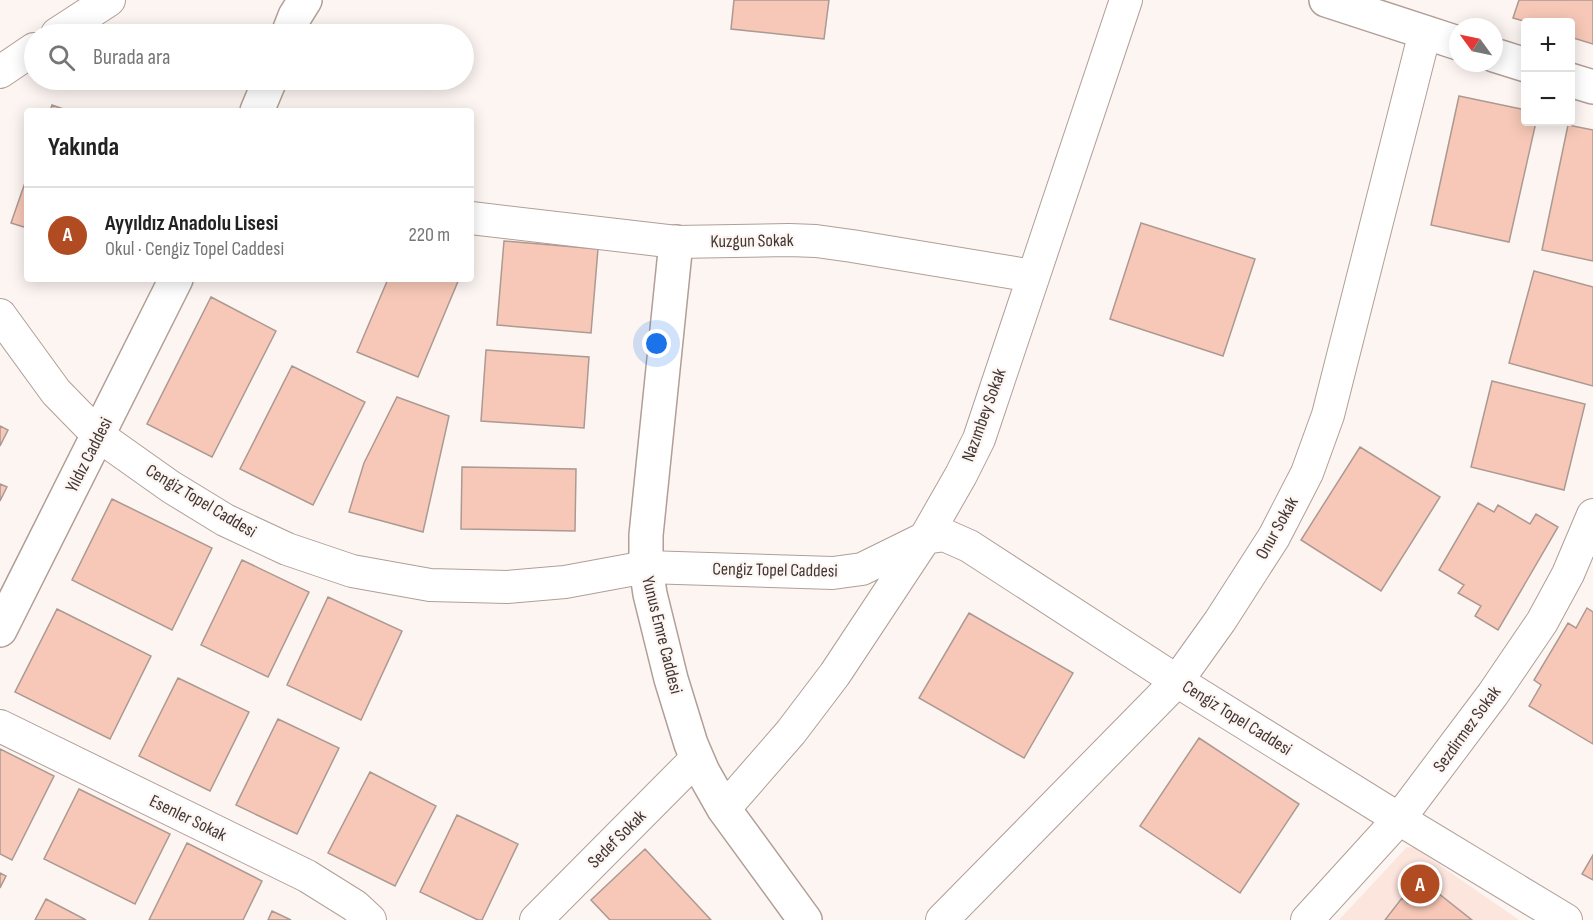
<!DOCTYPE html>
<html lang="tr">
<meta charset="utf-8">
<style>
body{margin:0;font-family:"Sofia Sans Condensed",sans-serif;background:#f2f2f2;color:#222}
.controls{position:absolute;right:18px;top:18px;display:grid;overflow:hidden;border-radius:6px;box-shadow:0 3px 15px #0003}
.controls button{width:54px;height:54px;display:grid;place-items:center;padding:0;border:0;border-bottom:2px solid #e0e0e0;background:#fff;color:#222;font:30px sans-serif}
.compass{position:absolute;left:1449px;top:18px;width:54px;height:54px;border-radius:50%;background:#fff;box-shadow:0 3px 15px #0003;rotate:303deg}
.you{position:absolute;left:657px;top:344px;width:21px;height:21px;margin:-15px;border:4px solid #fff;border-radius:50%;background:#1a73e8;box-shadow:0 0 0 9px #1a73e833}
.badge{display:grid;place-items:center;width:39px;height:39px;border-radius:50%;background:#b14b22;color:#fff;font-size:20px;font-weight:700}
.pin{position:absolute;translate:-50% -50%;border:3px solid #fff;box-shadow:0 2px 6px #0006}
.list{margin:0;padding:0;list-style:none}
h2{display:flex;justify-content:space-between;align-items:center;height:78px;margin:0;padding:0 24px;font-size:26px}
h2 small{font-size:20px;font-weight:400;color:#767676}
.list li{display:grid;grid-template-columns:39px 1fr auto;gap:18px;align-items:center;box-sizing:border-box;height:96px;padding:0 24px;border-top:2px solid #e0e0e0}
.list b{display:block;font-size:22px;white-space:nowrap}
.list p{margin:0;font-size:20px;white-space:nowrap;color:#767676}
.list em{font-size:20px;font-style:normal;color:#767676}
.icon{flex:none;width:33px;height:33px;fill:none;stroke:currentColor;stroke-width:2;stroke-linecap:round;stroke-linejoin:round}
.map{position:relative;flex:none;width:1593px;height:920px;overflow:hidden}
.search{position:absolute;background:#fff;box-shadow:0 3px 15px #0003;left:24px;top:24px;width:450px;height:66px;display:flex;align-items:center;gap:15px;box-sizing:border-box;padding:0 21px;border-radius:33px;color:#767676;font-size:22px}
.panel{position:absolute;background:#fff;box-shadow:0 3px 15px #0003;left:24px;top:108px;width:450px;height:174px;border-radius:6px}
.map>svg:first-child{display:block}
.built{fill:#fce5dd}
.building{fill:#f7c8b7;stroke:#ac9992;stroke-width:1.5}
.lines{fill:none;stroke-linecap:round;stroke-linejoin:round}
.street-casing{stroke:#b19e97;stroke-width:34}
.secondary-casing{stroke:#b19e97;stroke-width:36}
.street{stroke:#fff;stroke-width:32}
.secondary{stroke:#fff;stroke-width:33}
.labels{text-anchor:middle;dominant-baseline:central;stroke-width:4.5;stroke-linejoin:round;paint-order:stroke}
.street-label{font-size:18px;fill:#403735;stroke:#fdf5f2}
</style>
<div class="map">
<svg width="1593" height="920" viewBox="0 0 1593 920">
<rect width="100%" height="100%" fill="#fdf5f2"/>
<!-- built -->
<path class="built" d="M1407,847L1415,848L1519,920H1339Z"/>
<!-- building -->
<path class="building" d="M734,0H829L824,39L731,29Z
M1519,0H1593V44L1570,37V22H1527L1513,18Z
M1459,96L1526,110V122H1536L1509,242L1431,225Z
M52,105L69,111H50Z
M1568,125L1593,130V261L1542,250Z
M27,177V228L11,223Z
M1141,223L1255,259L1223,356L1110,319Z
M504,241L598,249L591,333L497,325Z
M1534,271L1593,287V386L1509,363Z
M388,279H459L418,377L357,352Z
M211,297L276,331L212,457L147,424Z
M486,350L589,357L584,428L481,421Z
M292,366L365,402L313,505L240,469Z
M1492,381L1585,404L1564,490L1471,467Z
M397,397L449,416L423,532L349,512L364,463Z
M0,426L8,430L0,446Z
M1360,447L1440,497L1381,591L1301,540Z
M462,467L576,469L575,531L461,529Z
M0,484L7,487L0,501Z
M112,499L212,548L172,630L72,580Z
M1478,503L1494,512L1498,505L1530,524L1536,514L1558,527L1498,630L1475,616L1481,606L1458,593L1464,585L1439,570Z
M242,560L309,592L268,677L201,645Z
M328,597L402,631L361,720L287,685Z
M1587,608L1593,612V744L1529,706L1541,685L1534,680L1568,623L1576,628Z
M57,609L151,656L110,739L15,692Z
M969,613L1073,673L1024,758L919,698Z
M178,678L249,712L210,791L139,756Z
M278,719L339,748L297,834L236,805Z
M1199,738L1299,804L1240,893L1140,826Z
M0,749L54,776L12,860L0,854Z
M370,772L436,806L395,886L328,853Z
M79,789L170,834L135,904L44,859Z
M457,815L518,844L482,920H478L420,892Z
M187,843L262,881L243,920H149Z
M645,849L711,920H610L591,900Z
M1593,855V880L1582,874Z
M0,873L6,876L0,888Z
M1424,882L1472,920H1385L1402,898L1408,903Z
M46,899L86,920H35Z
M272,911L291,920H268Z"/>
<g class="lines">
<!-- street casing -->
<g class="street-casing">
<path id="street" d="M57,34L109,0
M0,72L34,49
M471,218L676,242L789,240L816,241L852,246L1033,276
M0,315L56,392L99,436L171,487L225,520L287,549L352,571L430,585L507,587L565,582L646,567L833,573L862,569L925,538L944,535L969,546L1177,681L1399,819L1566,920
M0,726L307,876L355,906L370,920
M724,809L791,732L835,674L925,538L961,475L979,439L1126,0
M536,920L697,758
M942,920L1177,681L1220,621L1274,537L1307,473L1328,415L1425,32
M1307,920L1399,819L1493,694L1542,622L1568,574L1593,515"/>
</g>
<!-- secondary casing -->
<g class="secondary-casing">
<path id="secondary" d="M1326,0L1458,43
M288,34L295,16L305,0
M1494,55L1526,65
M1570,80L1593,87
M257,111L270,80
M676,242L646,535V567L650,594L671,679L691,744L703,772L724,809L805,920
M0,630L176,279"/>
</g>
<!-- street -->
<use href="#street" class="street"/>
<!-- secondary -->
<use href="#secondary" class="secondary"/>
</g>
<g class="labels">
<!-- street labels -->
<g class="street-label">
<text transform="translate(752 241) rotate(-1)">Kuzgun Sokak</text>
<text transform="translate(984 415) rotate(-70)">Nazımbey Sokak</text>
<text transform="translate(89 455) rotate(-63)">Yıldız Caddesi</text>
<text transform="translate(201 501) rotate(31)">Cengiz Topel Caddesi</text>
<text transform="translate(1277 528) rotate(-61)">Onur Sokak</text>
<text transform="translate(775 570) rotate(1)">Cengiz Topel Caddesi</text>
<text transform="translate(662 635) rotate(76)">Yunus Emre Caddesi</text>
<text transform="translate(1237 718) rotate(32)">Cengiz Topel Caddesi</text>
<text transform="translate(1467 729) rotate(-54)">Sezdirmez Sokak</text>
<text transform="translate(188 818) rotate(26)">Esenler Sokak</text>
<text transform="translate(617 839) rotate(-45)">Sedef Sokak</text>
</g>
</g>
</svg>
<div class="controls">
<button>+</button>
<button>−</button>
</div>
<svg class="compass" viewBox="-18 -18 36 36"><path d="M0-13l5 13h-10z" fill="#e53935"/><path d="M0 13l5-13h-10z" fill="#767676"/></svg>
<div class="you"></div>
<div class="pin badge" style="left:1420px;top:884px">A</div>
<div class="search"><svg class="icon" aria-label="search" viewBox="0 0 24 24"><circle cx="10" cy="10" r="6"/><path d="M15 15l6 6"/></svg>Burada ara</div>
<section class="panel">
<h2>Yakında<small></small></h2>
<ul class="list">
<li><span class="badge">A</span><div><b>Ayyıldız Anadolu Lisesi</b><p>Okul · Cengiz Topel Caddesi</p></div><em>220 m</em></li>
</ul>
</section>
</div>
